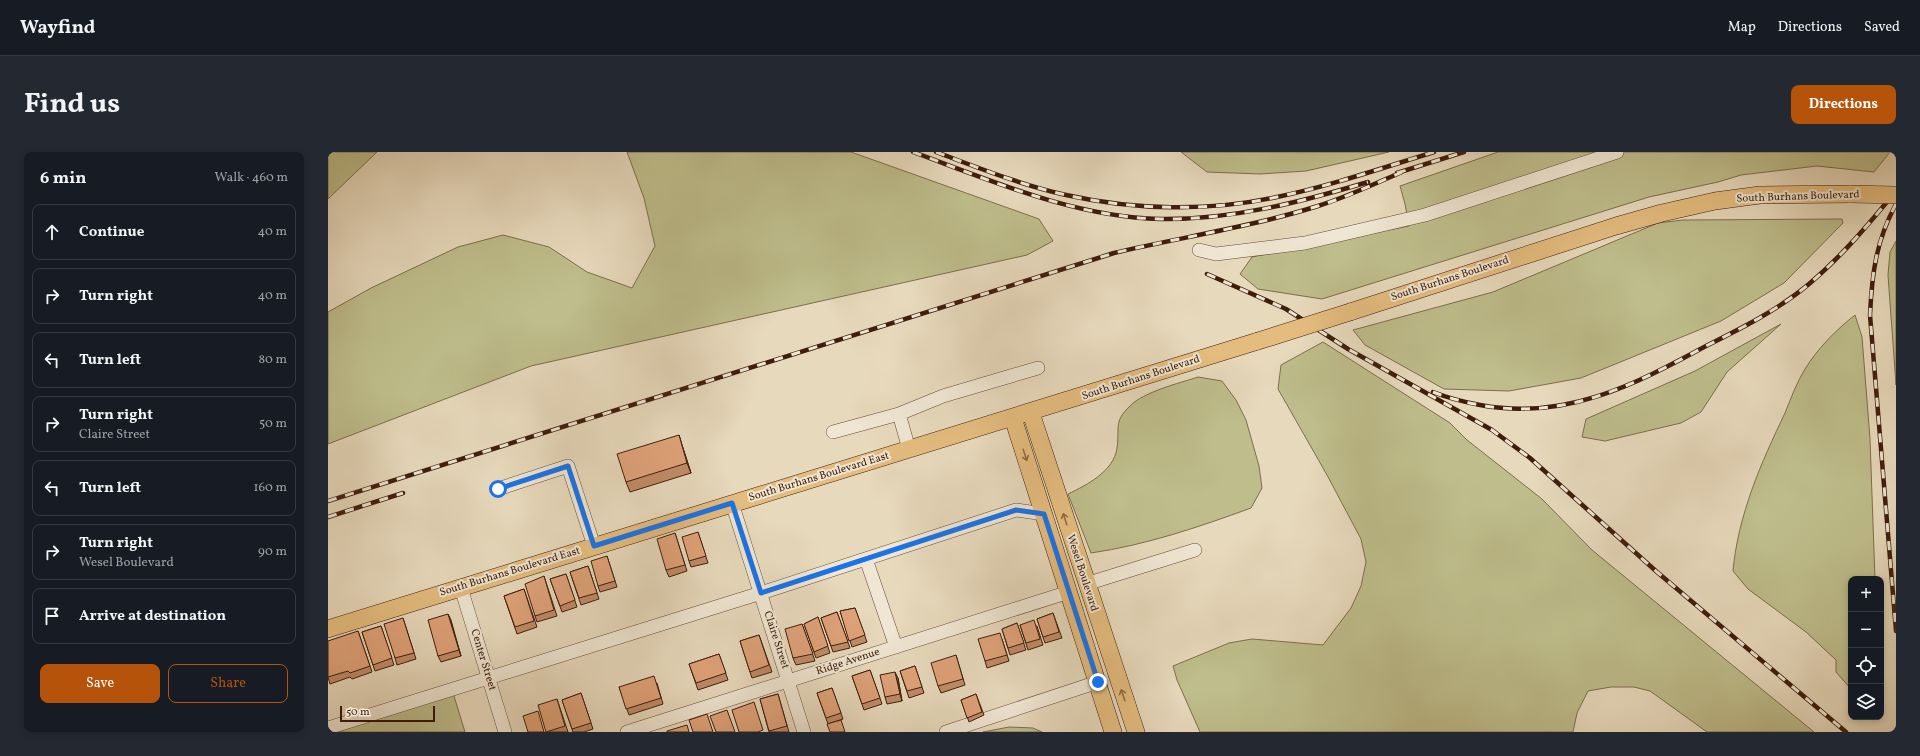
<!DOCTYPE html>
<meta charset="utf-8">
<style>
body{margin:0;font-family:Vollkorn,serif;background:#242831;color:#f1f3f6}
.controls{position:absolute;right:12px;bottom:12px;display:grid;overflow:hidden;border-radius:8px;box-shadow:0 2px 6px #0003}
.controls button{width:36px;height:36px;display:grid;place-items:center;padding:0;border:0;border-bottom:1px solid #363941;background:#171b24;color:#f1f3f6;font:20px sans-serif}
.scale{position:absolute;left:12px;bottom:10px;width:95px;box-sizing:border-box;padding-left:4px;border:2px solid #3e1d0b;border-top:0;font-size:11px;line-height:14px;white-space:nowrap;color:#3e1d0b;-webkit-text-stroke:3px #efe6d3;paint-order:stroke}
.stop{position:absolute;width:12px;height:12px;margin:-9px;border:3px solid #1a73e8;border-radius:50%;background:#fff}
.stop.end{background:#1a73e8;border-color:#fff;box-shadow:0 1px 4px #0008}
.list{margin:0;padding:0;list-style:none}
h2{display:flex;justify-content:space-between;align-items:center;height:52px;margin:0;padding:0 16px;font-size:17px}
h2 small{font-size:13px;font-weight:400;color:#9ea1a6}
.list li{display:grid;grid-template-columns:26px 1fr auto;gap:12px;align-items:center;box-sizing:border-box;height:56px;margin:0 8px 8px;padding:0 8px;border:1px solid #363941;border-radius:8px}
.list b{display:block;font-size:15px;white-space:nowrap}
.list p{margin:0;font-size:13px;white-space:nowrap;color:#9ea1a6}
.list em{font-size:13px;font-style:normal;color:#9ea1a6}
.actions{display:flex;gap:8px;padding:12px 16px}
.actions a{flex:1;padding:9px 0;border:1px solid #b45309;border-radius:8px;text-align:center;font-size:14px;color:#b45309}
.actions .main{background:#b45309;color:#fff}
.icon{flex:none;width:22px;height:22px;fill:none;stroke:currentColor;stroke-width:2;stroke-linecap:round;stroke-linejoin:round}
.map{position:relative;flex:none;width:1568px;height:580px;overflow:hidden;border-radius:8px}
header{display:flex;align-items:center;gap:24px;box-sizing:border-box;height:56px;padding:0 20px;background:#171b24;border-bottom:1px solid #363941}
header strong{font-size:19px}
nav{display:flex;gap:22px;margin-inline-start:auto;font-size:14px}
.intro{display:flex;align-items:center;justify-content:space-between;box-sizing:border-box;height:96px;padding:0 24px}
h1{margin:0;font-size:28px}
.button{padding:10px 18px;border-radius:8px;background:#b45309;color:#fff;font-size:14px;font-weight:700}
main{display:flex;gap:24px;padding:0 24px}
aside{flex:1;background:#171b24;border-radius:8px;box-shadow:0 2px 6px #0003}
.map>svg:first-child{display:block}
.green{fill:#bebd8b;stroke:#7e6d4b}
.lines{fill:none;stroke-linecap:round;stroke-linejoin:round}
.minor-casing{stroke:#684c37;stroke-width:14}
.major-casing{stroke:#3e1d0b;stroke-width:18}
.minor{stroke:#efe6d3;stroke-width:13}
.major{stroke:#e4bc7e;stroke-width:17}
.rail-casing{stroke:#3e1d0b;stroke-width:4.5}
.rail{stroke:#efe6d3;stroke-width:3;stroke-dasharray:9;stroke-linecap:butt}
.major-bridge-casing{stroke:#3e1d0b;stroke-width:18;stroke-linecap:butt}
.major-bridge{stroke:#e4bc7e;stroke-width:17}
.wall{fill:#c18b68;stroke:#3e1d0b}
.shaded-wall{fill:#9d7155;stroke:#3e1d0b}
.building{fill:#e0a279;stroke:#3e1d0b}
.oneway{stroke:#916c44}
.route{stroke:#1a73e8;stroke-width:5}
.labels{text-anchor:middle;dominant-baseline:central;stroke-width:4;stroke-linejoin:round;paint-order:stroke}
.street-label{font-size:11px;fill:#3e1d0b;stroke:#efe6d3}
</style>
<header>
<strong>Wayfind</strong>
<nav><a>Map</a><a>Directions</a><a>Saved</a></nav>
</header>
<div class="intro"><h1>Find us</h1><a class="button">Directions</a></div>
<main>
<aside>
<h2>6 min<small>Walk · 460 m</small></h2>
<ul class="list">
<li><svg class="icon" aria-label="ahead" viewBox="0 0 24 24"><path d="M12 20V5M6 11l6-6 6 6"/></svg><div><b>Continue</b></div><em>40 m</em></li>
<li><svg class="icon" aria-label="right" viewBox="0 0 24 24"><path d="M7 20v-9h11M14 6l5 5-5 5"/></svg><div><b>Turn right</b></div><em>40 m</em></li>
<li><svg class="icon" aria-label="left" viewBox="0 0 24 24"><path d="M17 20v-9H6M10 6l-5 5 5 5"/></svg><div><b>Turn left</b></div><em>80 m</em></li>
<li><svg class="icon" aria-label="right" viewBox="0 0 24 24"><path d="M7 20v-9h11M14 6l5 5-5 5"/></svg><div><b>Turn right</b><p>Claire Street</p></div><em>50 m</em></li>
<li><svg class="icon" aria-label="left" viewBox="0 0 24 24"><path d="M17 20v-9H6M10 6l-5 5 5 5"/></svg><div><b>Turn left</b></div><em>160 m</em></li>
<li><svg class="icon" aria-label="right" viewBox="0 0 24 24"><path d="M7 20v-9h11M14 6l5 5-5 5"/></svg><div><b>Turn right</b><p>Wesel Boulevard</p></div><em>90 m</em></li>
<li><svg class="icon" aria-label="arrive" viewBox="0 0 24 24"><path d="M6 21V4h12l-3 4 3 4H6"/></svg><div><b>Arrive at destination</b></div></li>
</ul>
<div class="actions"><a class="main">Save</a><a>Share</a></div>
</aside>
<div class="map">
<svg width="1568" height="580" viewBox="0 0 1568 580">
<rect width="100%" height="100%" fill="#e7d9bc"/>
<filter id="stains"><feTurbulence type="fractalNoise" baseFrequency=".005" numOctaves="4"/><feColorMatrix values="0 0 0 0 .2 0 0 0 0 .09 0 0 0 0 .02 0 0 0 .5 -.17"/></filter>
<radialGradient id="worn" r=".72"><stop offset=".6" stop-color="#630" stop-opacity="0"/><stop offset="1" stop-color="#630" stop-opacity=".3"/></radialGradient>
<!-- green -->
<path class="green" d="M0,0H49L0,47Z
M299,0H523L711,67L725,89L699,103L203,214L0,292V160L43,136L130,95L175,83L221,95L259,120L304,136L327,94L316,46Z
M853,0H1061L978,19L932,22L879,20Z
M1170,0H1562L1546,20L1489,14L1413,23L1390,30L1321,45L994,147L930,137L912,122L924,105L1081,74L1077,52L1072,34Z
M1514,67L1515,71L1456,131L1393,169L1253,226L1181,239L1116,237L1037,193L1025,178L1165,140L1330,71L1355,68Z
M1568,89V233L1560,123L1562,100Z
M1527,163L1534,185L1542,287L1547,427H1523V537L1508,520V508L1478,480L1420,437L1405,419C1410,363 1433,311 1457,261C1463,246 1469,230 1477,217C1490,196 1508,178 1527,163Z
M1453,172L1399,220L1373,260L1353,271L1277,289L1254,285L1258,267L1367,219Z
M995,190L1122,271L1139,288L1214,347L1264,398L1486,580H1379L1322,539L1306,535H1283L1260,539L1249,561L1245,580H872L849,528L845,514L901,491L924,487L995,493L1023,456L1033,434L1038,410L1033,387L999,323L950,237L953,213Z
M870,225L894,229L908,248L918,268L931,314L934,336L923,356C871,375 818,393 763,401L740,342C759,333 786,319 789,296C792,276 785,270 802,254C815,240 852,231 870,225Z
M125,541L137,580H0Z
M681,575L705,576L714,580H655Z"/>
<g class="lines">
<!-- minor casing -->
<g class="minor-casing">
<path id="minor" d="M871,98L888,102L977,91L1097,63L1289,0
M571,262L615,244L710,216
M505,280L571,262L581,297
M170,337L240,314L266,394
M404,351L476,580
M538,407L568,495
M758,432L867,398
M133,436L177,580
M0,576L433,441L688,358L716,362
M299,580L741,440
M618,580L770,530"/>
</g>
<!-- major casing -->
<g class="major-casing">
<path id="major" d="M1022,160L1288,74L1334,61L1387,49L1432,43L1523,42
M703,261L808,580
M685,266L785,580
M0,477L930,189"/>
</g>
<!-- minor -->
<use href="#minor" class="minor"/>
<!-- major -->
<use href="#major" class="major"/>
<!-- rail casing -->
<g class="rail-casing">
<path id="rail" d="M585,0C664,29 746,65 832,67C904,68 973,50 1040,30
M608,0C651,16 693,33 738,43C806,58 880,60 949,45C1002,34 1054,16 1106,0
M1069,21L1136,0
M1568,52C1548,89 1544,121 1542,163L1568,479
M879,122L958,157L1020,197L1164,278L1202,306L1329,420L1518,580
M1105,240C1120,246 1136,250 1152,253C1237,269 1306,233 1378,194C1414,176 1450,158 1481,132C1514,104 1541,72 1568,39
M0,349L786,101C854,85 923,75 990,54C1019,45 1046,32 1074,20
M0,365L75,341"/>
</g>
<!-- rail -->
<use href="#rail" class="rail"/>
<!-- major-bridge casing -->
<g class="major-bridge-casing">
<path id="major-bridge" d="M1523,42L1568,43
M930,189L1022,160"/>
</g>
<!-- major-bridge -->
<use href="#major-bridge" class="major-bridge"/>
</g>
<!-- wall -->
<path class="wall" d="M354,293L363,321L302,340L298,330Z
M370,380L380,411L363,415L361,409Z
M347,381L359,419L341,425L338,418Z
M279,404L289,435L272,440L270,434Z
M260,414L271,447L253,453L242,420Z
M238,422L249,455L234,460L222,427Z
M216,424L229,464L209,470L207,464Z
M196,437L209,475L189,482L176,444Z
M527,456L539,490L524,495L512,459Z
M509,460L522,496L505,500L493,466Z
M725,461L734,486L717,491L709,467Z
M120,462L133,504L113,510L110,504Z
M490,465L502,501L488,506L476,472Z
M75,466L88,507L69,513L67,506Z
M689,471L698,498L682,503L674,477Z
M474,472L487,509L468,513L465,506Z
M692,473L709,474L715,493L700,498Z
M53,474L66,513L47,519L34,480Z
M30,479L44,520L24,527L22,525L2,532L0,525Z
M431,483L444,520L424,526L412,489Z
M674,487L681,509L659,516L657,509Z
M391,502L400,528L370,538L361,512Z
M628,503L637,533L613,541L610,534Z
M587,514L596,541L581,546L572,519Z
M542,518L554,552L536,558L524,524Z
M570,526L574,549L559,552L557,545Z
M329,531L335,552L301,563L291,535Z
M504,536L515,567L500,572L489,541Z
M253,541L265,577L256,580H245L234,548Z
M450,542L452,549L461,580H441L432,547Z
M648,542L656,563L641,570L633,548Z
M229,547L240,580H218Z"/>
<!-- shaded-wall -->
<path class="shaded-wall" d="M351,283L354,293L363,321L359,311Z
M120,462L123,468L133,504L131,498Z
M567,520L570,526L574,549L572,542Z"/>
<!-- building -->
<path class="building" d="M351,283L359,311L298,330L289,302Z
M370,380L378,404L361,409L354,385Z
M347,381L357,413L338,418L329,387Z
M279,404L287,429L270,434L263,409Z
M260,414L269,441L251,446L242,420Z
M238,422L247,448L232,454L222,427Z
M216,424L226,458L207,464L197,432Z
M196,437L206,469L187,475L176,444Z
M527,456L537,483L521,489L512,459Z
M509,460L520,490L503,494L493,466Z
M725,461L731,480L715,485L709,467Z
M120,462L131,498L110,504L100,468Z
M490,465L500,494L486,500L476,472Z
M75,466L86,501L67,506L56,472Z
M706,468L712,487L698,491L692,473Z
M689,471L696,491L680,496L674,477Z
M474,472L485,502L465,506L457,477Z
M53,474L64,506L45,513L34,480Z
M30,479L42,514L22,521L20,519L0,525V489Z
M672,481L679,503L657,509L650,487Z
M431,483L441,513L422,520L412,489Z
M391,502L398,521L368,531L361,512Z
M628,503L635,527L610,534L603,511Z
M587,514L594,535L579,539L572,519Z
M542,518L552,546L534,552L524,524Z
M567,520L572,542L557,545L552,523Z
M326,524L333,546L298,557L291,535Z
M504,536L513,561L498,566L489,541Z
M253,541L263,571L244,577L234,548Z
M450,542L459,574L441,579L432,547Z
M648,542L654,560L639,566L633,548Z
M229,547L237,574L218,580L210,553Z
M426,550L435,578L430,580H411L404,558Z
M399,558L407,580H388L382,564Z
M210,559L216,580H200L195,564Z
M379,562L385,580H365L361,568Z
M513,568L517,580H502L499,572Z
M359,573L361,580H339V579Z"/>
<!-- one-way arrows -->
<defs><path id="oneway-shaft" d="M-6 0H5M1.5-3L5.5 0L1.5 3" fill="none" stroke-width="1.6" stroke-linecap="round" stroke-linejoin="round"/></defs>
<g class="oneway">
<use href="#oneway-shaft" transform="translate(697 303) rotate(72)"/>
<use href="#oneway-shaft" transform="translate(737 367) rotate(-108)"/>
<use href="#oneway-shaft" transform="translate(795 543) rotate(-109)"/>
</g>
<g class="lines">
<!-- route -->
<path class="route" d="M170,337L240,314L266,394L404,351L433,441L688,358L716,362L770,530"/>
</g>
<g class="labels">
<!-- street labels -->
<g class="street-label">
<text transform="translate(1470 45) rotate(-2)">South Burhans Boulevard</text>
<text transform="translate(1122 127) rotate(-18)">South Burhans Boulevard</text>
<text transform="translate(813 226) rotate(-18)">South Burhans Boulevard</text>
<text transform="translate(491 325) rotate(-17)">South Burhans Boulevard East</text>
<text transform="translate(182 420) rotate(-17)">South Burhans Boulevard East</text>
<text transform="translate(754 421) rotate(72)">Wesel Boulevard</text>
<text transform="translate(448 488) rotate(72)">Claire Street</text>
<text transform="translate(155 508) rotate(73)">Center Street</text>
<text transform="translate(520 510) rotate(-18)">Ridge Avenue</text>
</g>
</g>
<rect width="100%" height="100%" filter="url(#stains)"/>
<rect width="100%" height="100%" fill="url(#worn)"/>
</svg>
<div class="controls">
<button>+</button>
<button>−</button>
<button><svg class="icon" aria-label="locate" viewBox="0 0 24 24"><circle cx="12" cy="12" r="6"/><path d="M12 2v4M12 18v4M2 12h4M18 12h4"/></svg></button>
<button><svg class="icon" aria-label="layers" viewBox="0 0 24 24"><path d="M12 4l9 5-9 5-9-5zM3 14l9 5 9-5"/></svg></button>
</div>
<div class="scale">50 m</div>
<div class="stop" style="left:170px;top:337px"></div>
<div class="stop end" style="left:770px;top:530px"></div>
</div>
</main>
